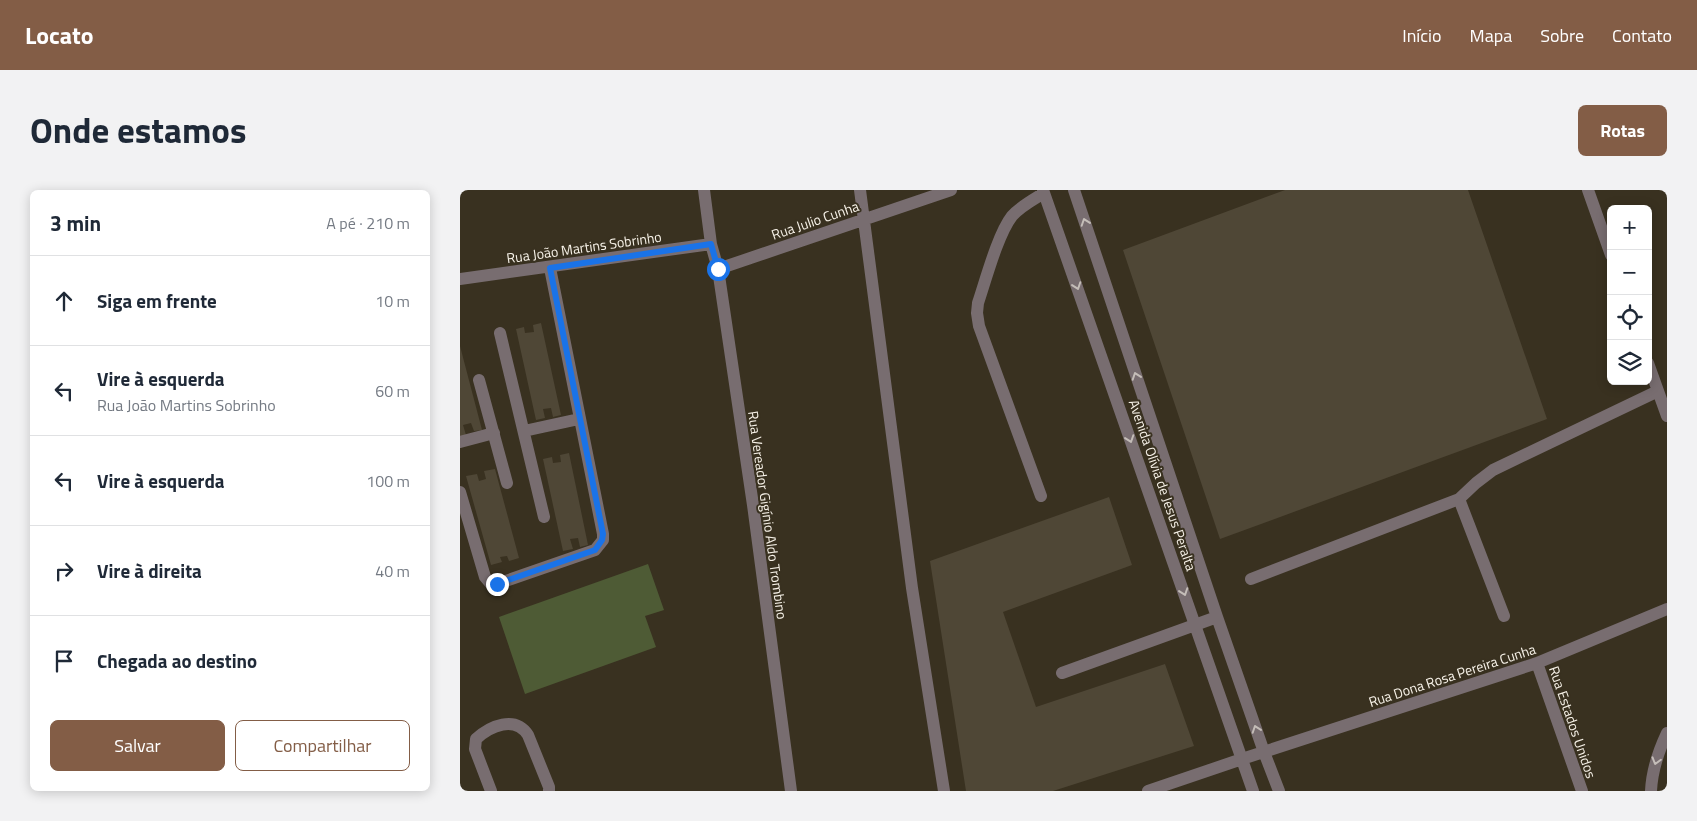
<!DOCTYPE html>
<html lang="pt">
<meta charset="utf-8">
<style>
body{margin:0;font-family:"Titillium Web",sans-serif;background:#f2f2f3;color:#1f2937}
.controls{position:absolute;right:15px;top:15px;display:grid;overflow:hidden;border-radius:8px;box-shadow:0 2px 12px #0003}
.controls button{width:45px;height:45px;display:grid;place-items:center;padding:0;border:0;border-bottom:1px solid #e0e1e3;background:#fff;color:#1f2937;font:25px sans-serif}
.stop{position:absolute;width:15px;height:15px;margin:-11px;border:4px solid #1a73e8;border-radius:50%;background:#fff}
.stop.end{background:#1a73e8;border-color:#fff;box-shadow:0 1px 5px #0008}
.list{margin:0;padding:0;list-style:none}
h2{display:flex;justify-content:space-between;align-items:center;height:65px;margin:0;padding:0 20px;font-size:21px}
h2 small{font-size:16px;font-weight:400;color:#747a83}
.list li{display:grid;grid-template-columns:32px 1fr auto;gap:15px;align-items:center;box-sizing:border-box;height:90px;padding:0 20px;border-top:1px solid #e0e1e3}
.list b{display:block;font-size:19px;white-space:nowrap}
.list p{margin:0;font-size:16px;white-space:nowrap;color:#747a83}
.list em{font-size:16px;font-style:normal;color:#747a83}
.actions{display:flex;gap:10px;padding:15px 20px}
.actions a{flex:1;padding:11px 0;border:1px solid #835d46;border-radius:8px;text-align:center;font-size:18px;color:#835d46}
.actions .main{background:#835d46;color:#fff}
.icon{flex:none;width:28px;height:28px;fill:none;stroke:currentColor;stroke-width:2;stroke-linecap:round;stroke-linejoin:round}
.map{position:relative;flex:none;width:1207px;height:601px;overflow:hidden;border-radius:8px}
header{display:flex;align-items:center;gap:30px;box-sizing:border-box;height:70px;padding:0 25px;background:#835d46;color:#fff}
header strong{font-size:24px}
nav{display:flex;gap:28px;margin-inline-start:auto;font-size:18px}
.intro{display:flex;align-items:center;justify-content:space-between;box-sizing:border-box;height:120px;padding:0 30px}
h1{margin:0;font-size:35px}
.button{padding:12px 22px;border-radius:8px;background:#835d46;color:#fff;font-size:18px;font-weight:700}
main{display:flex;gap:30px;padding:0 30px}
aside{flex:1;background:#fff;border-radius:8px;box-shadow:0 2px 12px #0003}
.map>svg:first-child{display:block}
.green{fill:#4e5b35}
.building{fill:#4f4736}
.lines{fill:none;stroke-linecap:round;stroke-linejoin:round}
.minor{stroke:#786d70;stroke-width:12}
.oneway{stroke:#c4bdb8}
.route{stroke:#1a73e8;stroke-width:6}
.labels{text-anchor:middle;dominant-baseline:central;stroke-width:4;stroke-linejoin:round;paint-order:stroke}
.street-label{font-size:14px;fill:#f7f2e8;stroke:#393120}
</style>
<header>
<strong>Locato</strong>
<nav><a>Início</a><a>Mapa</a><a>Sobre</a><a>Contato</a></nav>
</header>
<div class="intro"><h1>Onde estamos</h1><a class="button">Rotas</a></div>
<main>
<aside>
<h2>3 min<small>A pé · 210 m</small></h2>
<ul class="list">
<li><svg class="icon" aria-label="ahead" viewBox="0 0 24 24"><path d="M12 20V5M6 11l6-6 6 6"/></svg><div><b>Siga em frente</b></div><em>10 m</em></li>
<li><svg class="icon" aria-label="left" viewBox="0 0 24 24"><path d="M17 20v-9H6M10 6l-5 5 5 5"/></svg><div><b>Vire à esquerda</b><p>Rua João Martins Sobrinho</p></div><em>60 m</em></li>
<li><svg class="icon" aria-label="left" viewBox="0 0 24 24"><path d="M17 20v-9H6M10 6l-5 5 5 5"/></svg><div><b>Vire à esquerda</b></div><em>100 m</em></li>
<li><svg class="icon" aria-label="right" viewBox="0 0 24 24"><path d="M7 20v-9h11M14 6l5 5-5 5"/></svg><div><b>Vire à direita</b></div><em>40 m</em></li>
<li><svg class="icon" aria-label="arrive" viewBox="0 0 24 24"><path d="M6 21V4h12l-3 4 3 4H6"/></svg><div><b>Chegada ao destino</b></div></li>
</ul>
<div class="actions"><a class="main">Salvar</a><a>Compartilhar</a></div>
</aside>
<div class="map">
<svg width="1207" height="601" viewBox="0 0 1207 601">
<rect width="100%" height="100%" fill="#393120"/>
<!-- green -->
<path class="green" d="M188,374L204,420L185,426L196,457L65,504L39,427Z"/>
<!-- building -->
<path class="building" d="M825,0H1008L1087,229L760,349L663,60Z
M81,133L101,225L93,227L91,218L83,219L85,228L76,230L56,139L64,137L65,143L74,142L73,135Z
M0,156L22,240L14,241L11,233L3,235L6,245L0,247Z
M109,263L128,355L120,357L118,348L110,349L113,359L103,361L83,269L92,267L93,273L101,272L100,265Z
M35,279L59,368L49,371L47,366L40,367L42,372L31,375L6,286L17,284L19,291L26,289L24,281Z
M649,307L672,375L543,422L576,517L705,474L734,556L593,601H506L470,371Z"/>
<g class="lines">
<!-- minor -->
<path class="minor" d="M244,0L251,54L258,79L293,315L331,601
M400,0L452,398L484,601
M583,0L793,601
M614,0L757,427L804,562L819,601
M1128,0L1151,65
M258,79L491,0
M0,89L251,54
M40,143L84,327
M1188,173L1207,226
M19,190L47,293
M64,241L119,229
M0,252L34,243
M0,302L25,387L30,393L37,394L135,360L143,350V344L90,78
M581,306L519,136L517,123L518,113C526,89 538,44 552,26C561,16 573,10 584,3
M999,309L1044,426
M791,389L999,309L1016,293L1033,280L1198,201
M1077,473L1122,601
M602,483L757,427
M31,601L15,559L16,549C30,536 55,525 68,545L89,597V601
M688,601L782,569L1077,473L1207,419
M1191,601C1192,580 1198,562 1207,543"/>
</g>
<!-- one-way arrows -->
<defs><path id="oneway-chevron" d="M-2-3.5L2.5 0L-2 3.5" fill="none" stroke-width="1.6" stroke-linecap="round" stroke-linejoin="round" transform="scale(1.25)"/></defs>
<g class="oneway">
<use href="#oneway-chevron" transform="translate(625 32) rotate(-109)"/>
<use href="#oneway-chevron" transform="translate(617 96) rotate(71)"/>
<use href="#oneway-chevron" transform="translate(676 186) rotate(-109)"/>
<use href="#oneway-chevron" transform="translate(670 249) rotate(71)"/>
<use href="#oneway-chevron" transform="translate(724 402) rotate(71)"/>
<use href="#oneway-chevron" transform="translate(796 539) rotate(-109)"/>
<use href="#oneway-chevron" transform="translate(1196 571) rotate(106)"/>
</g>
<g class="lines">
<!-- route -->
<path class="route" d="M37,394L135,360L142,350L143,344L90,78L251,54L258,79"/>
</g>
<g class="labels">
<!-- street labels -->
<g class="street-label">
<text transform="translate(355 30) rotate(-19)">Rua Julio Cunha</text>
<text transform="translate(124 57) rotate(-8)">Rua João Martins Sobrinho</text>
<text transform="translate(703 295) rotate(71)">Avenida Olívia de Jesus Peralta</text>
<text transform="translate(308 325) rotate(82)">Rua Vereador Gigínio Aldo Trombino</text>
<text transform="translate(992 485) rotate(-18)">Rua Dona Rosa Pereira Cunha</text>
<text transform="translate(1113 532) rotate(71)">Rua Estados Unidos</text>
</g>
</g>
</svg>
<div class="controls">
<button>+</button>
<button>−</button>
<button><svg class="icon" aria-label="locate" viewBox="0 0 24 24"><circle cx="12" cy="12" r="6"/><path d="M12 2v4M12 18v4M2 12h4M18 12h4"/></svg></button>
<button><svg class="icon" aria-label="layers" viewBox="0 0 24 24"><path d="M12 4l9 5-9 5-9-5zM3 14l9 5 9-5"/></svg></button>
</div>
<div class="stop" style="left:258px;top:79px"></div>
<div class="stop end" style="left:37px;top:394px"></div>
</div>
</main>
